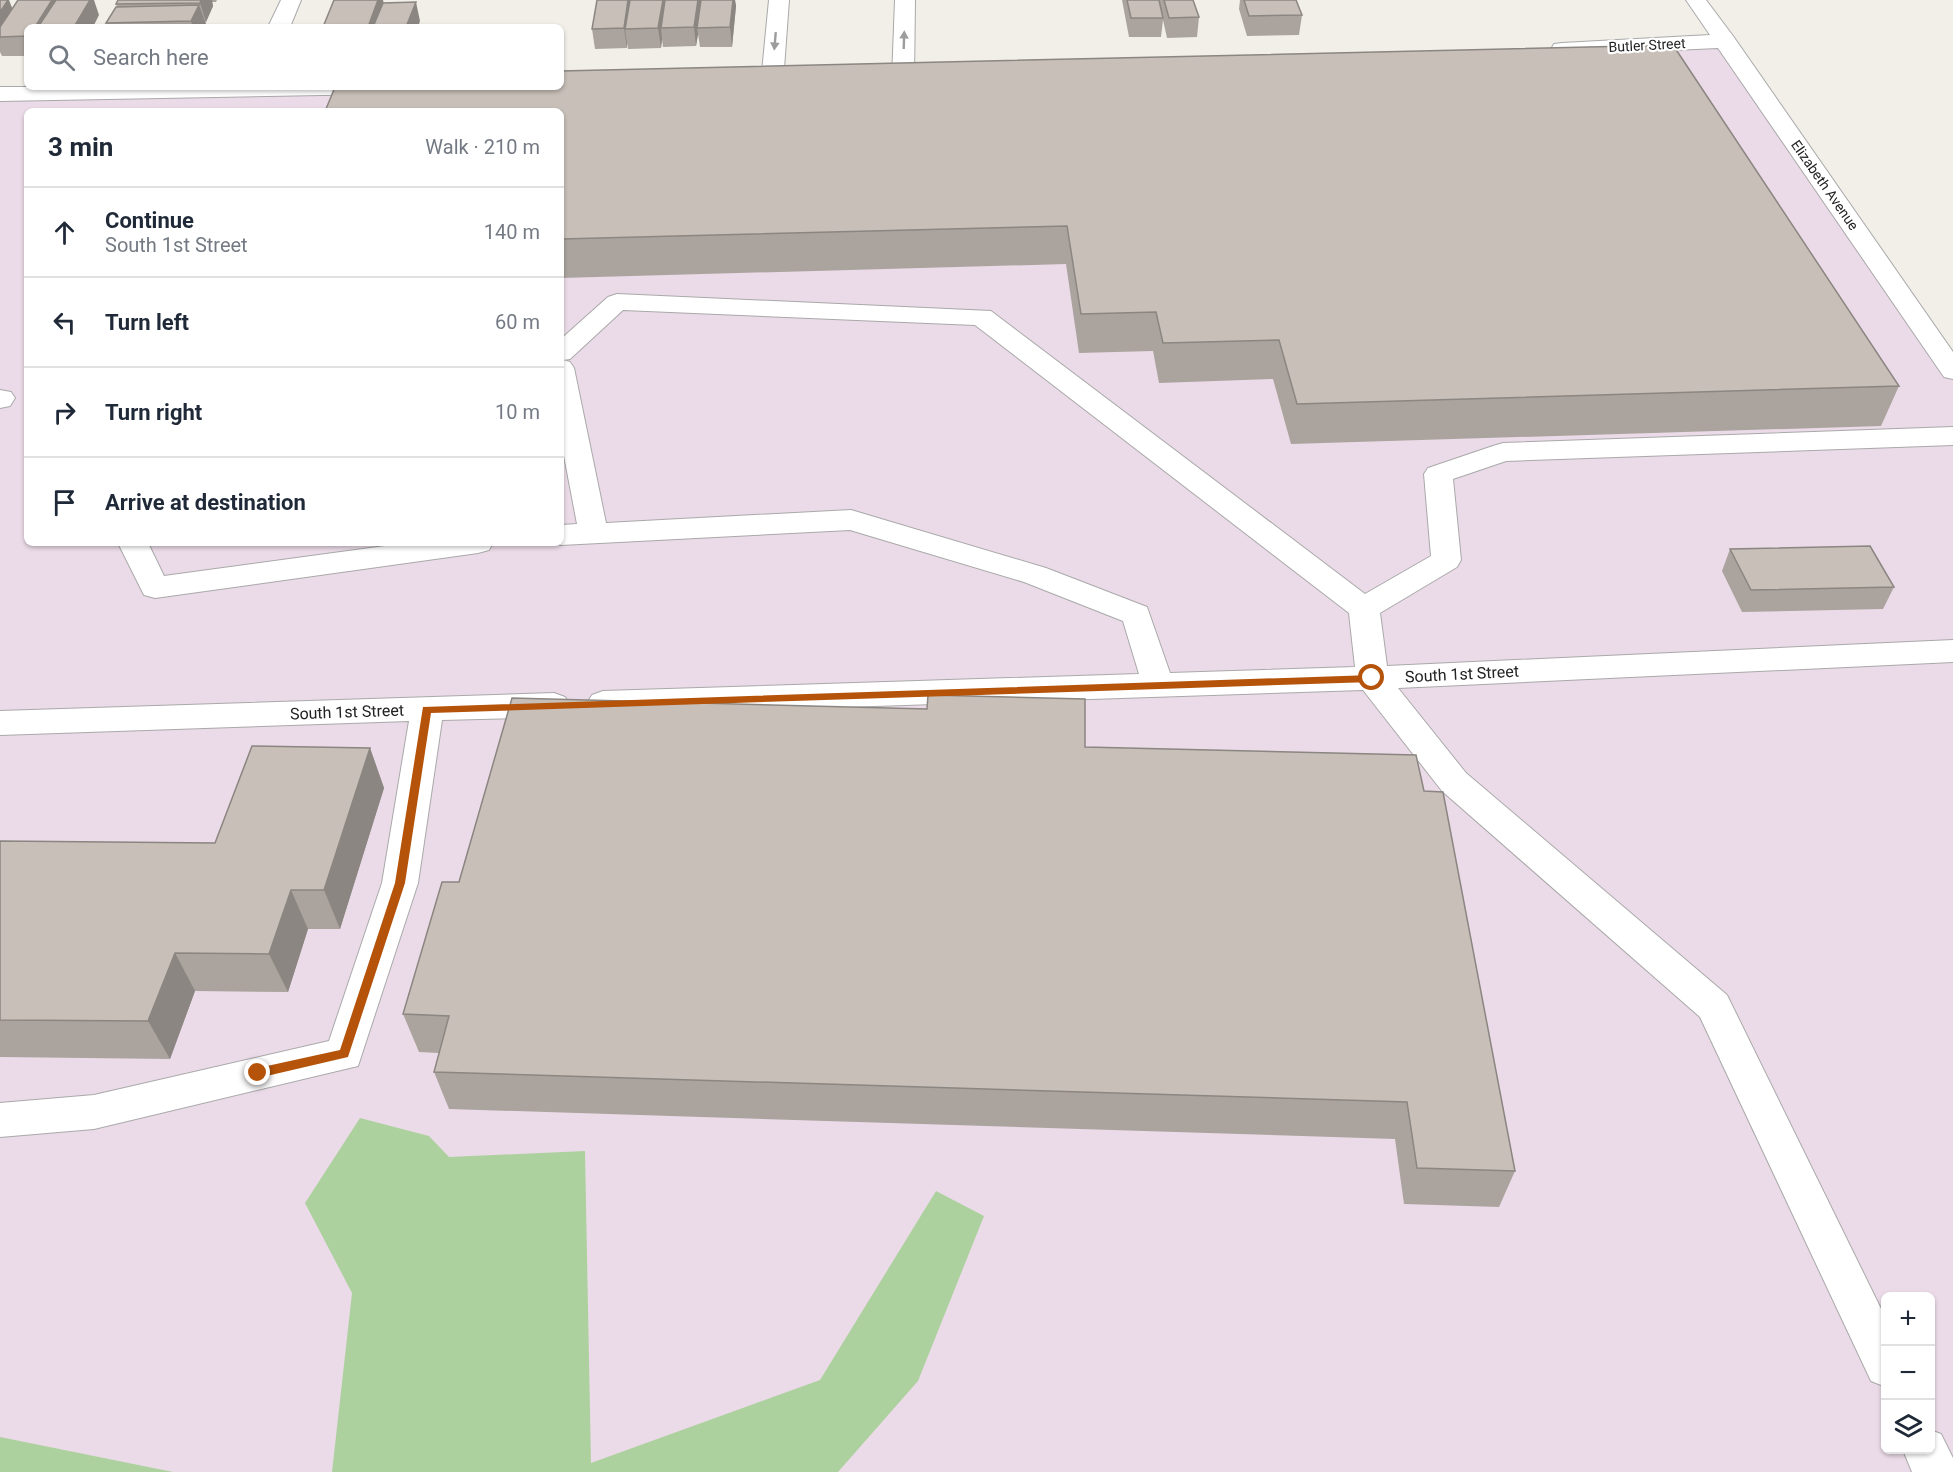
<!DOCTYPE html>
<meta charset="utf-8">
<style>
body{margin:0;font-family:Roboto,sans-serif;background:#f2f2f3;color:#1f2937}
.controls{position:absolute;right:18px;bottom:18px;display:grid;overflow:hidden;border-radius:9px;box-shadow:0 2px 4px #0004}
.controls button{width:54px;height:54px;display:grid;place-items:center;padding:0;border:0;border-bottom:2px solid #e0e1e3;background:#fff;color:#1f2937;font:30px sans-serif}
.stop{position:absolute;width:18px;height:18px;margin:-14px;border:4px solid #b45309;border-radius:50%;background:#fff}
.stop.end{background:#b45309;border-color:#fff;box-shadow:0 2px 6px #0008}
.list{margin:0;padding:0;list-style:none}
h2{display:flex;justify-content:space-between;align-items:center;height:78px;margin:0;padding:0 24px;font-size:26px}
h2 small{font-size:20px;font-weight:400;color:#747a83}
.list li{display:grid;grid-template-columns:39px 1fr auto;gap:18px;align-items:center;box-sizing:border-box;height:90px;padding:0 24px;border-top:2px solid #e0e1e3}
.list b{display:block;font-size:22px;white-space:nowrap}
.list p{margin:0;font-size:20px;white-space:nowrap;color:#747a83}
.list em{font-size:20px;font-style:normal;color:#747a83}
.icon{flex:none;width:33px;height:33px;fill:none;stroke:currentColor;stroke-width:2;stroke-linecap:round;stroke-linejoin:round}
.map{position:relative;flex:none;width:1953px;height:1472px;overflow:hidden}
.search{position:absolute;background:#fff;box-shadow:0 2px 4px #0004;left:24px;top:24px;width:540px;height:66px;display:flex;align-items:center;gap:15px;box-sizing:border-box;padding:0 21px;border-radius:9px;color:#747a83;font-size:22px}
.panel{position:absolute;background:#fff;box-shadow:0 2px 4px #0004;left:24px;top:108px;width:540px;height:438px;border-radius:9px}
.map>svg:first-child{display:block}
.industrial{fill:#ebdbe8;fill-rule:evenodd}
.forest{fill:#add19e}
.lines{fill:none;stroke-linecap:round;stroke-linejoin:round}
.minor-casing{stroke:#a9a9a9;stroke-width:2}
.minor{fill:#fff;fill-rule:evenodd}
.wall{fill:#aba49e}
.shaded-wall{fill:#8b8681}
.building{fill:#c7bfb8;stroke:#8b8681;stroke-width:1.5}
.oneway{fill:#9c9c9c}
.route{fill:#b45309}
.labels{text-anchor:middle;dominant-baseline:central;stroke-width:4.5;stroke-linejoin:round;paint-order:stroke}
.far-street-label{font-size:14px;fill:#222;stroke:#fff}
.street-label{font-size:16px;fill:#222;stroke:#fff}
</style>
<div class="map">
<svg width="1953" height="1472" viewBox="0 0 1953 1472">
<rect width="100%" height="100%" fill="#f2efe9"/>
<!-- industrial -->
<path class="industrial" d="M1731,48L1953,371V1472H0V89L561,87V76ZM27,111H561V543H27ZM1886,1296H1930V1450H1886Z"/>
<!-- forest -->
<path class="forest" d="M360,1118L429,1136L449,1157L585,1151L591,1463L820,1380L936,1191L984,1216L918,1381L838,1472H332L352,1293L305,1203Z
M0,1437L173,1472H0Z"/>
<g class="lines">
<!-- minor casing -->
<g class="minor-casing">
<path id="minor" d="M281,0H301L290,27H268Z
M769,0H789L783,82L780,87H764L761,82Z
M895,0H915L914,79L911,84H895L892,79Z
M1686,0H1706L1733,36L1953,352V379L1944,377L1718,48L1562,55L1554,54L1551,49L1554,44L1562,43L1710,35Z
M0,87H388L385,92L377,94L0,101Z
M617,294L991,311L1365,594L1431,556L1424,474L1428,468L1493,446L1503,443L1953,427V445L1506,461L1453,479L1461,560L1457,567L1380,613L1387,666L1953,640V662L1398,688L1466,773L1727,995L1886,1319V1387L1871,1381L1700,1017L1442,791L1363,690L603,715L592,711L587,703L592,695L603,691L1139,674L1123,621L1024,582L850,530L561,545L555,543H561V525L577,524L561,440V339L608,297ZM623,310L975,325L1349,613L1355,667L1170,673L1147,607L1046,568L851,510L606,523L574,368L570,362L563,360L570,359Z
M0,390L11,392L15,398L10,406L0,408Z
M118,543H148L164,576L407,543H493L489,550L478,553L155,598L144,595Z
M554,693L565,697L570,705L565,713L554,717L442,720L418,883L358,1066L94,1129L0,1137V1103L94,1095L329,1041L382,883L409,721L0,735V711Z
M1930,1430L1941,1434L1953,1458V1472H1912L1903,1450H1930Z"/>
</g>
<!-- minor -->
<use href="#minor" class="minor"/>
</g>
<!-- wall -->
<path class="wall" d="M0,0L12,8L55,1L99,15L27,27V56H2L0,52Z
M118,0H217L216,2H212L213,6L206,22H205L206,24L204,27H107L106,23L117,7L116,4Z
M701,0H735L736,6L732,47H700L698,34L696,46L663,47L662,39L661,48L628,49L627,43V48L595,49L592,29Z
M1122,0H1193L1199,17L1197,37L1167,38L1163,20L1161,37H1129Z
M1240,0H1296L1302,15L1299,35L1247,36L1239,9Z
M561,87L1899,386L1881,426L1291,444L1273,379L1159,383L1153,351L1079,353L1066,264L561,278V111L326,109Z
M1730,549L1894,587L1883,609L1742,612L1722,571Z
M1085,747L1424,791L1515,1171L1499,1207L1404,1204L1395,1139L449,1109L434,1072L439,1053L419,1052L403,1014L459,882Z
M370,748L384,788L340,929H308L288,992L195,991L170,1059L0,1057V841L215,843Z"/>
<!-- shaded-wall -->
<path class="shaded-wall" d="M8,0H9L16,18L0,37V12Z
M52,0H55L61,17L55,27H35Z
M90,0H94L99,15L93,27H74Z
M201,0H212L213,6L206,22L200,3Z
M378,0H383L386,12L380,27H368Z
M628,0H632L625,29L627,43V48L624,28Z
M663,0H666L661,28L662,39L661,48L658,28Z
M698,0H701L697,28L698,34L696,46L694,27Z
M733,0H735L736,6L732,47L730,27Z
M416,2L420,21L418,27H406Z
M199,5L206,24L204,27H193L191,21Z
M370,748L384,788L340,929L324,890Z
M291,890L308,929L288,992L269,954Z
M175,953L195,991L170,1059L148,1021Z"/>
<!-- building -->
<path class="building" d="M0,0H8L0,12Z
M18,0H52L35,27H27V36L0,37V27Z
M56,0H90L74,27H38Z
M118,0H201L200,3L116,4Z
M334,0H378L368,27H323Z
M597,0H628L624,28L592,29Z
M630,0H663L658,28L625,29Z
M665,0H698L694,27L661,28Z
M701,0H733L730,27L697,28Z
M1127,0H1159L1163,18H1131Z
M1164,0H1193L1199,17L1169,18Z
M1244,0H1296L1302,15L1249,16Z
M416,2L406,27H373L383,3Z
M199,5L191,21L106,23L116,7Z
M189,26V27H132Z
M1673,45L1899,386L1297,404L1279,340L1163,343L1156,312L1081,314L1067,226L561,239V111H230L326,109L335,87H561V71Z
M1870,546L1894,587L1751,590L1730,549Z
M928,695L1085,699V747L1416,755L1424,791L1443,792L1515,1171L1417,1168L1407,1102L434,1072L449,1016L403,1014L442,882H459L512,698L927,709Z
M252,746L370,748L324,890H291L269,954L175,953L148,1021L0,1020V841L215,843Z"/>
<!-- one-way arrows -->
<defs><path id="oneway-solid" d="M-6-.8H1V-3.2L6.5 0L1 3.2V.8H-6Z" transform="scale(1.5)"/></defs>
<g class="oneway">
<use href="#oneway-solid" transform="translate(904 40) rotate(-88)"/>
<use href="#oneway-solid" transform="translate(775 41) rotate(95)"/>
</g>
<!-- route -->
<path class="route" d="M1372,675L1377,678L1372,682L431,713L405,883L348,1057L258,1078L252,1073L258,1068L340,1050L395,883L423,707Z"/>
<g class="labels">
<!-- far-street labels -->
<g class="far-street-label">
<text transform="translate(1647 45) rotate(-3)">Butler Street</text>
<text transform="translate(1825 185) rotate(55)">Elizabeth Avenue</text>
</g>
<!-- street labels -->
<g class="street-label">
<text transform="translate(1462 674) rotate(-3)">South 1st Street</text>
<text transform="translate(347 712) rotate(-2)">South 1st Street</text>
</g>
</g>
</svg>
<div class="controls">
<button>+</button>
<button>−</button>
<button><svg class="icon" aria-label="layers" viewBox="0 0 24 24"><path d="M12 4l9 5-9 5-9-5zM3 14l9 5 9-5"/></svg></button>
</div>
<div class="stop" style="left:1372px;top:678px"></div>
<div class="stop end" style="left:258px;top:1073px"></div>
<div class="search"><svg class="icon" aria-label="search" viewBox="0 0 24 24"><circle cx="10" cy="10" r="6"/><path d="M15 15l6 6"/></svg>Search here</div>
<section class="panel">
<h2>3 min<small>Walk · 210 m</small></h2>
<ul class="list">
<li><svg class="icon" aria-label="ahead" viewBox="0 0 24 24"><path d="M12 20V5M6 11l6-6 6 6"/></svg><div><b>Continue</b><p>South 1st Street</p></div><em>140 m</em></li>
<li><svg class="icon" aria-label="left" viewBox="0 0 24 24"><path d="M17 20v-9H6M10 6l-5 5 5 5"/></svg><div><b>Turn left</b></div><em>60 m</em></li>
<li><svg class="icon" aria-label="right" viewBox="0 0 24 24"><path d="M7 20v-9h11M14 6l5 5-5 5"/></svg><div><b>Turn right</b></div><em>10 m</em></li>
<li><svg class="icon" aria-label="arrive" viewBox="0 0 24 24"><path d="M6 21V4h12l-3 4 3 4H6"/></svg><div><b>Arrive at destination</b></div></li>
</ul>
</section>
</div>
